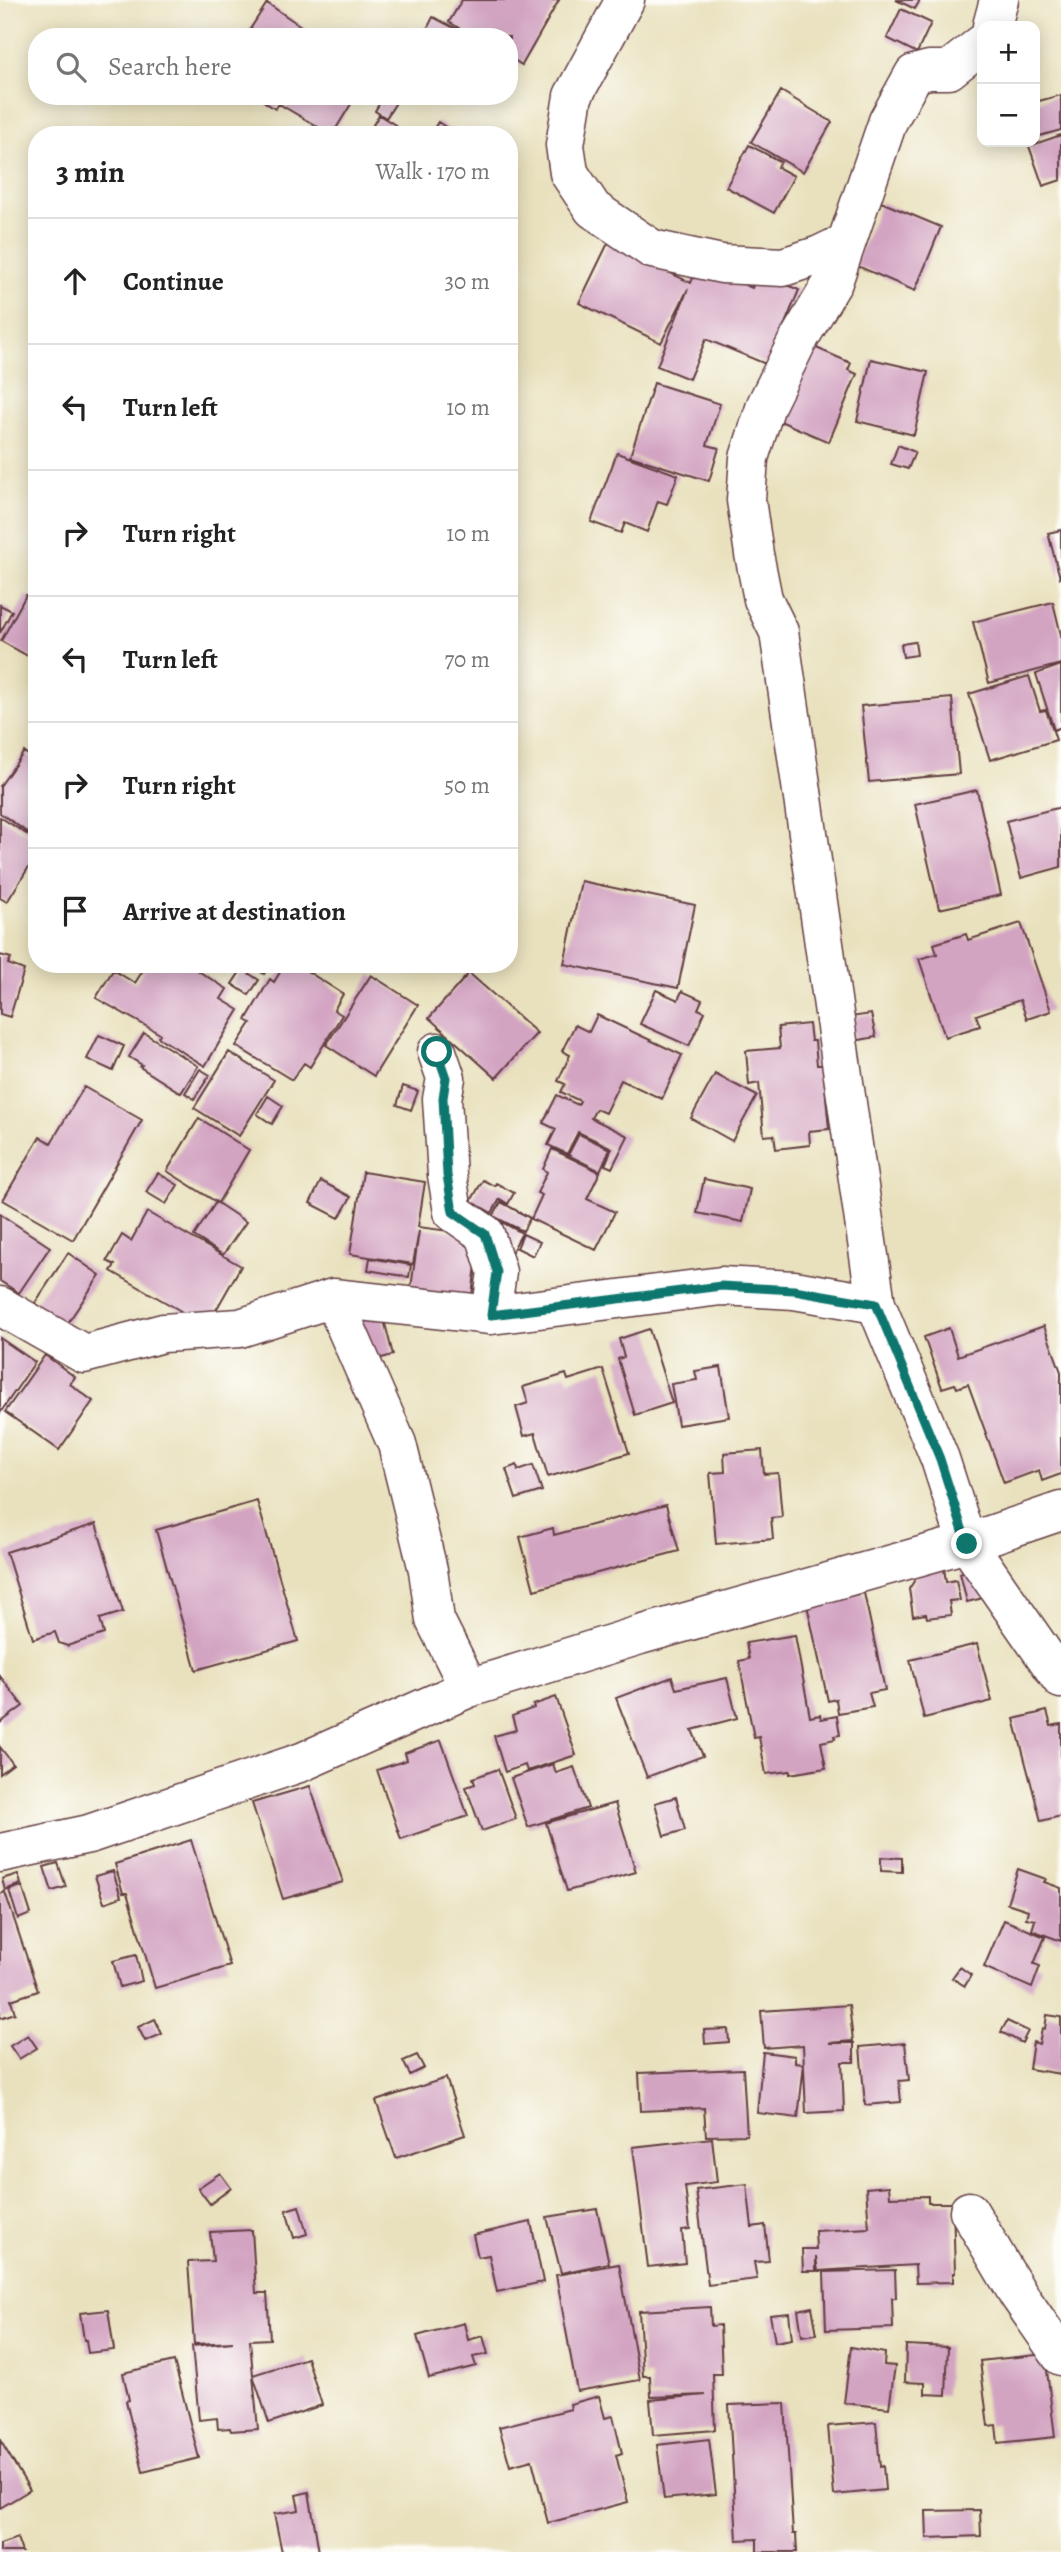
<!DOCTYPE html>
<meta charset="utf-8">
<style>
body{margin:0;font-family:Alegreya,serif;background:#f6f6f6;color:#222}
.controls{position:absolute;right:21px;top:21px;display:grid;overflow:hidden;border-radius:14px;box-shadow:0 4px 18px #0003}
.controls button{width:63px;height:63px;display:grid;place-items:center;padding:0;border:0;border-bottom:2px solid #e0e0e0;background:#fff;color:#222;font:35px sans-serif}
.stop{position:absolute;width:21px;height:21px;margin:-16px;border:5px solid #0f766e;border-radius:50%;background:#fff}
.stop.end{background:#0f766e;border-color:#fff;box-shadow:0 2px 7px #0008}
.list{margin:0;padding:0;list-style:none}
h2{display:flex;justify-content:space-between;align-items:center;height:91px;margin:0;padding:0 28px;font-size:30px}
h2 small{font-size:23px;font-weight:400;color:#767676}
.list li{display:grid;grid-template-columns:46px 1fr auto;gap:21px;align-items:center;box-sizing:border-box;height:126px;padding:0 28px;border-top:2px solid #e0e0e0}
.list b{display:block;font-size:26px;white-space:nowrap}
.list em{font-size:23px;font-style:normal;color:#767676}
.icon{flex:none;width:38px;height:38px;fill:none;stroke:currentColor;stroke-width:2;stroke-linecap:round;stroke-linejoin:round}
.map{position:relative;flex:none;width:1061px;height:2552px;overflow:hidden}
.search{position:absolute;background:#fff;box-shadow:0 4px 18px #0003;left:28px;top:28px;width:490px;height:77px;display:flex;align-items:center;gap:18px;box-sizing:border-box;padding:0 24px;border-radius:28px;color:#767676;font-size:26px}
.panel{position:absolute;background:#fff;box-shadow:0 4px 18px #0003;left:28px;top:126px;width:490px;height:847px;border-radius:28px}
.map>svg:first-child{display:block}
.building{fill:#d3a4c2}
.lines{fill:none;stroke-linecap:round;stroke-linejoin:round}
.minor-casing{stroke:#623c41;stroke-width:41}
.minor{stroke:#fff;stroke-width:38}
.route{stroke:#0f766e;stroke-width:9}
</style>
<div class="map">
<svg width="1061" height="2552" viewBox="0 0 1061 2552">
<rect width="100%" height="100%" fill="#fdfcf7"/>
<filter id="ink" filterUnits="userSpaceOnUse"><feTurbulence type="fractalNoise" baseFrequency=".0143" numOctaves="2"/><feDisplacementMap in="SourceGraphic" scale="14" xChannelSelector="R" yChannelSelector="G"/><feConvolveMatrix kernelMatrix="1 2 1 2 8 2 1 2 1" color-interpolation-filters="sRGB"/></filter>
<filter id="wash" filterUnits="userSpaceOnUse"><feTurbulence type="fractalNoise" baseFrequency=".00686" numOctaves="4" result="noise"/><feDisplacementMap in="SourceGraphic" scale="28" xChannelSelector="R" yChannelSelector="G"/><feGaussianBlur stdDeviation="1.57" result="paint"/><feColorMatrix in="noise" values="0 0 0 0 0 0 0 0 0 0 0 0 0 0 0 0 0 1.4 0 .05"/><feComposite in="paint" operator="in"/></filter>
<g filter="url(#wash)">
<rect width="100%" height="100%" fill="#e9e1be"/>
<g id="blocks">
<!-- building -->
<path class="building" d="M462,0H559L522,65L509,57V37H474L449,22Z
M896,0H920L915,9Z
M267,3L317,37H245Z
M901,9L931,23L917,53L887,38Z
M433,17L472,37H423Z
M781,91L832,122L803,172L751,142Z
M1061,95V130L1036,137L1035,102Z
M256,96H356L332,135L279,104L275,109Z
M384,96L397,101L386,118L375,111Z
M379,115L397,126L391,135L373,125Z
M438,122L458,135H430Z
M1061,135V180L1043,186L1029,146Z
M749,145L781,162L777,167L794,176L774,213L726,187Z
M881,202L941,227L915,291L855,265Z
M608,243L691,283L698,265L752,288L759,273L799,290L768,365L706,339L689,379L657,366L688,289L661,343L579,303Z
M814,347L851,363L848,370L857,374L829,442L773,418Z
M871,359L928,372L914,435L857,421Z
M654,383L720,404L707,445L719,448L709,481L630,456Z
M898,445L915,452L908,469L891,464Z
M617,453L678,475L667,504L658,501L647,532L625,523L621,533L591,522Z
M1061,530V577L1060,578L1048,533Z
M26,595L37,600V661L1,641Z
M1053,602L1061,635V664L989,683L973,622Z
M0,605L12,611L0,633Z
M915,642L917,655L903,657L901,644Z
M1061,665V727L1054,730L1036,674Z
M1029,676L1040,711L1046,710L1056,740L990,760L969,694Z
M952,698L959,774L869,782L861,706Z
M24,752L37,762V826L31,835L0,813V786Z
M977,790L1001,895L939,909L915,804Z
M1061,807V867L1021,878L1006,821Z
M0,817L37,841V854L7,902L0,898Z
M581,881L695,905L678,988L564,964Z
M1021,923L1051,1011L1027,1019L1020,1000L976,1015L980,1026L945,1037L919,959L937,954L934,944L966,934L968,940Z
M0,955L11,958L8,964L24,970L10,1017L0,1014Z
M147,964H165L170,967L172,964H187L227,989L221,999L239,1010L205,1066L158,1037L160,1034L96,998L113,970L135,983Z
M249,964H270L264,974Z
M285,964H296L343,994L334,1010L342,1015L310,1067L304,1063L292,1080L236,1046L251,1023L246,1020L270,979L274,982Z
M242,969L259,980L249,995L232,984Z
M469,973L537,1033L496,1078L429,1018Z
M371,975L418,1005L374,1076L326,1045Z
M656,990L678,1000L682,991L702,1000L698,1009L705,1012L689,1046L640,1024Z
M871,1014L876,1037L854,1041L850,1017Z
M597,1015L682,1055L662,1099L621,1080L605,1113L596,1109L591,1118L628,1136L612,1168L605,1165L612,1148L578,1132L567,1154L548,1145L556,1129L543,1123L557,1095L578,1105L580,1101L561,1092L565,1084L558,1081L570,1055L562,1051L575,1025L589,1032Z
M809,1024L811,1041H815L817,1065H823L829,1129L809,1131L810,1145L776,1149L774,1135L764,1136L759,1083L749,1085L746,1051L780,1048L778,1027Z
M144,1033L198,1066L181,1093L140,1067L142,1065L129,1057Z
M99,1035L124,1046L113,1071L87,1059Z
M229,1052L274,1080L239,1136L194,1108Z
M200,1069L210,1075L194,1099L185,1093Z
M715,1074L757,1096L732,1141L691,1118Z
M403,1086L418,1091L411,1110L397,1105Z
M84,1087L142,1120L73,1240L3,1200L40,1137L51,1143Z
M268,1096L283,1106L272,1124L257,1114Z
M199,1118L249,1150L218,1203L167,1171Z
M579,1134L610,1149L600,1171L568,1155Z
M552,1149L600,1172L587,1199L615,1212L596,1250L531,1219L542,1195L537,1193L547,1172L543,1169Z
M363,1172L425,1182L418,1227L480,1235L470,1311L409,1302L419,1231L413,1264L350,1254Z
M158,1173L178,1185L166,1204L146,1192Z
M704,1179L750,1189L743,1222L697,1213Z
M483,1180L494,1186L496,1183L514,1193L508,1204L500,1199L492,1213L471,1201Z
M321,1181L351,1197L339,1218L310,1203Z
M216,1202L246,1222L223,1255L194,1236Z
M501,1202L530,1218L523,1231L493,1216Z
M147,1212L241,1266L207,1326L111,1271L115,1265L107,1261L122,1235L131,1241Z
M0,1214L50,1247L19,1293L0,1281Z
M502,1222L522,1233L511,1253L491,1242Z
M523,1234L540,1242L533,1256L517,1248Z
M68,1253L100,1275L65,1327L33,1306Z
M370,1258L411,1265L409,1277L368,1270Z
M380,1304L393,1355L366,1362L353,1311Z
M1044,1326L1061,1372V1474L1042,1481L1039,1470L1004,1483L968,1384L957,1388L955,1384L942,1388L924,1337L949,1328L958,1356Z
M649,1329L672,1403L635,1415L618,1359L624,1357L619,1339Z
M0,1338L35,1362L0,1413Z
M45,1355L75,1377L70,1384L93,1401L59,1450L5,1412Z
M721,1367L729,1417L678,1425L671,1384L697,1380L695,1371Z
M603,1369L629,1453L548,1477L535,1433L524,1436L516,1407L528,1403L523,1387L566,1374L568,1380Z
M762,1450L764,1474L778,1473L782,1517L771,1518L773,1539L716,1544L710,1473L725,1472L724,1453Z
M517,1465L518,1470L533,1465L542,1491L516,1499L506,1469Z
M257,1501L298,1641L196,1670L156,1530Z
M666,1505L679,1551L534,1590L520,1537L553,1528L554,1535Z
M96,1524L123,1612L100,1619L104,1634L67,1646L59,1643L55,1632L33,1639L6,1552Z
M944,1568L946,1582L956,1580L960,1600L949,1601L951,1615L927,1618L926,1614L913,1616L909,1589L920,1572Z
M973,1569L983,1598L967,1602L960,1573Z
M864,1593L885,1690L869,1693L873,1707L838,1713L836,1699L828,1701L807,1605Z
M795,1635L810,1717L820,1715L821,1719L837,1716L840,1735L834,1736L835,1739L821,1742L826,1768L790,1774V1771L766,1774L759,1737L754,1738L739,1661L749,1659L746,1643Z
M977,1644L992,1701L924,1718L910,1660Z
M0,1676L23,1706L0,1723Z
M672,1677L676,1689L727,1678L737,1718L692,1730L703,1756L647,1777L616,1698Z
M556,1697L576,1755L527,1771L525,1765L505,1772L494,1736L516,1730L512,1716L534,1708L533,1705Z
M1047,1711L1051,1726L1061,1724V1816L1041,1821L1014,1719Z
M441,1740L468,1816L401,1839L377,1770L407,1760L405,1753Z
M0,1747L13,1764L0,1774Z
M553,1764L556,1773L574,1767L588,1808L528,1827L511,1778Z
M498,1769L516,1819L482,1831L466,1787L475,1784L473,1778Z
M310,1786L343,1882L283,1899L252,1803Z
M676,1797L685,1830L664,1836L655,1803Z
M615,1803L636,1872L567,1891L546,1823Z
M191,1840L230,1966L155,1988L127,1893H123L115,1864Z
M881,1857L902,1858V1872L881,1871Z
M58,1863L66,1887L52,1891L44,1867Z
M1018,1869L1046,1879L1044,1882L1061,1888V1941L1032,1930L1035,1920L1026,1918L1028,1910L1007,1903Z
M113,1871L121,1897L104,1903L95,1876Z
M18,1874L21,1884L5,1890L2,1879Z
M22,1886L31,1914L18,1919L9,1890Z
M5,1892L38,1991L11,2000L15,2013L0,2018V1894Z
M1004,1920L1045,1937L1034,1964L1040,1966L1032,1988L984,1967Z
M136,1955L142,1981L120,1987L113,1961Z
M960,1967L971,1975L965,1986L952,1978Z
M849,2005L853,2041L829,2043H854V2062H842L844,2111L806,2113L803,2045L764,2048L761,2011Z
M1047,2015L1061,2017V2074L1029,2069L1033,2042L1039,2044L1042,2028L1045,2029Z
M155,2019L162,2034L145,2041L138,2027Z
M1007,2021L1028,2031L1022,2043L1001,2032Z
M728,2029L729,2042L705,2044L704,2030Z
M28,2035L37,2048L19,2059L10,2046Z
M905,2043L909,2080L899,2081L901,2102L865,2105L860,2047Z
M763,2052L795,2056V2063L804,2064L798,2118L757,2113Z
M417,2055L424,2068L410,2075L403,2061Z
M743,2069L747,2135L706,2136L704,2108L641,2111L639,2073Z
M446,2078L465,2135L396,2158L376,2101Z
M712,2138L717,2182L685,2186L690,2229L682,2230L685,2263L648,2267L633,2147Z
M220,2173L231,2188L210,2204L198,2188Z
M747,2184L752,2227L765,2225L769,2261L754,2262L757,2279L708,2285L696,2190Z
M889,2186L890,2197L928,2196V2203H953L955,2273H953V2282L916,2283L915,2265L818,2271L816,2257V2271H803L802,2249H816L815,2231L869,2228L866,2188Z
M299,2206L307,2234L294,2238L286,2210Z
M597,2209L609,2263L561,2273L547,2217Z
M531,2222L543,2282L497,2292L489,2255L478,2257L473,2235Z
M252,2230L256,2293H267L270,2339L250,2340L253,2375L307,2358L322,2405L269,2423L253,2375L258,2429L231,2431L230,2428L218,2429L217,2418L199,2420L192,2346L233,2342L194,2344L188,2262L213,2261L210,2232Z
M619,2264L640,2380L577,2391L556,2275Z
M895,2270L896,2298H892L893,2328L826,2330L824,2272Z
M710,2307L711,2326L720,2325L722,2374H713L715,2430L653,2435L650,2400L706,2395L651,2397L650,2376H643L639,2311Z
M812,2307L817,2334L802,2336L798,2310Z
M108,2310L114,2350L88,2353L86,2340H84L80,2313Z
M789,2313L792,2339L775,2342L770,2315Z
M464,2323L468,2340L483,2336L488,2354L473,2357L476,2366L429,2378L417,2336Z
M906,2345L948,2347L946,2395L925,2394V2383L905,2382Z
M851,2347L885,2353L884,2365L895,2366L889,2408L844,2403Z
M1045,2354L1055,2437L998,2443L996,2425L988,2426L980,2361Z
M174,2361L199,2458L143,2472L126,2401L129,2400L123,2373Z
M599,2396L605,2418L613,2416L622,2453L616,2455L628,2502L548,2523L532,2460L510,2466L499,2427L571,2409L570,2404Z
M785,2403L793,2534H796L797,2552H757V2539L737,2540L729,2405Z
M876,2422L880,2467L883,2466L885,2490L834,2495L828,2426Z
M709,2439L716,2494L664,2499L657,2445Z
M0,2440L30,2490L0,2508Z
M309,2492L319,2552H282L274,2514L299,2510L296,2495Z
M980,2510L981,2536L927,2538L926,2511Z
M17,2538L22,2552H0V2544Z"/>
</g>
</g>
<g filter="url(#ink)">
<use href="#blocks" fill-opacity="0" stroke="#623c41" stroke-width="2"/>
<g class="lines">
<!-- minor casing -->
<g class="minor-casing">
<path id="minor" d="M625,0L573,96L565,145L569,173L593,209L652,249L722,264L783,267L820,255L845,243
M992,26L999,0
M437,1052L446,1078L442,1099L447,1175L453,1212L485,1234L497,1272L491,1315
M333,1298L397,1444L428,1570L435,1620L469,1688
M876,1304L779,632L763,599L754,554L746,500L749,458L766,405L797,342L833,282L888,121L914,74L929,70H949L982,44
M0,1306L84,1354L163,1333L240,1328L333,1298L491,1315L721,1286L794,1290L876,1304L940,1459L967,1543L1061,1679
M0,1853L89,1834L302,1762L469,1688L640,1635L967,1543L1061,1511
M969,2211L1018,2294L1061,2356"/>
</g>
<!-- minor -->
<use href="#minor" class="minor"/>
</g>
</g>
<g class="lines" filter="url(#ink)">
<!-- route -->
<path class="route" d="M437,1052L446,1078L443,1098L447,1175L453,1212L485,1234L497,1272L491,1315L721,1286L794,1290L876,1304L940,1459L967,1544"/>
</g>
</svg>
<div class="controls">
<button>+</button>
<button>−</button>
</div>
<div class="stop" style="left:437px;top:1052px"></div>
<div class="stop end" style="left:967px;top:1544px"></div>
<div class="search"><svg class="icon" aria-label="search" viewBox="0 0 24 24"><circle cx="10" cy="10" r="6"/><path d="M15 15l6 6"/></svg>Search here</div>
<section class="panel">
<h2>3 min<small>Walk · 170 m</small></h2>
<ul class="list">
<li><svg class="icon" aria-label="ahead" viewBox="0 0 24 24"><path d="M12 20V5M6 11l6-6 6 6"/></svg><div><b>Continue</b></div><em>30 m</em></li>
<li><svg class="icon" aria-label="left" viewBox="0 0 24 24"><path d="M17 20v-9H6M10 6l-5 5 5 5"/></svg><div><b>Turn left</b></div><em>10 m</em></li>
<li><svg class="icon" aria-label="right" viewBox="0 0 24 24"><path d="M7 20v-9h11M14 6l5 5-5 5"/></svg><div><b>Turn right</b></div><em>10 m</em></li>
<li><svg class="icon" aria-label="left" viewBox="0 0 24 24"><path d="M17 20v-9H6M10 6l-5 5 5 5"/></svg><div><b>Turn left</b></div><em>70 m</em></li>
<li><svg class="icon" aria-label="right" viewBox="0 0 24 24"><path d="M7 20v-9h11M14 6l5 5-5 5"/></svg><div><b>Turn right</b></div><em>50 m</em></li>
<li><svg class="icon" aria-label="arrive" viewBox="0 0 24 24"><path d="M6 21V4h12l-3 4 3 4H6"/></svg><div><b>Arrive at destination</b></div></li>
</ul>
</section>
</div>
